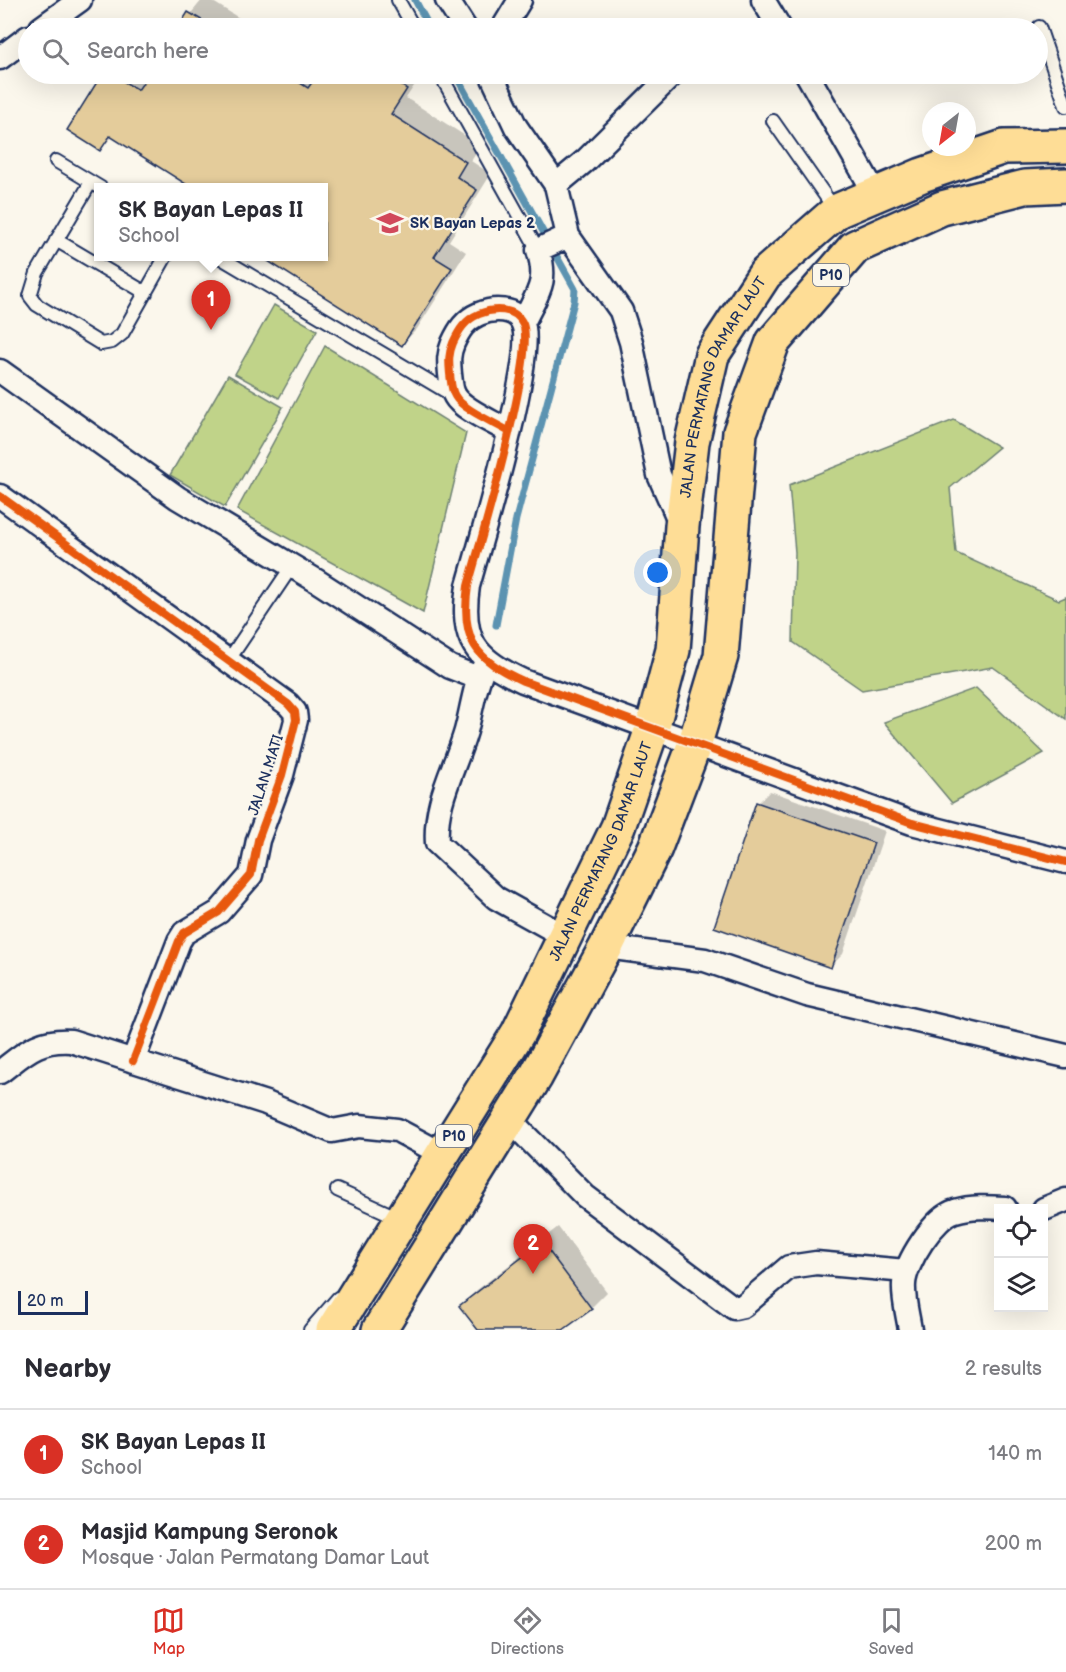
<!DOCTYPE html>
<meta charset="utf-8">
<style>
body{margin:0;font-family:"Balsamiq Sans",sans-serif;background:#f7f7f7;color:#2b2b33}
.controls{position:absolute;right:18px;bottom:18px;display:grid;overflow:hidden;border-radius:0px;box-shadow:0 6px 24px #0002}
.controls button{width:54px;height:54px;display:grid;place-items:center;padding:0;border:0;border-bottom:2px solid #e1e1e2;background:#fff;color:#2b2b33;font:30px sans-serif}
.compass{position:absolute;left:922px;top:102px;width:54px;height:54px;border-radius:50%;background:#fff;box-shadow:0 6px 24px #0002;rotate:211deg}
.scale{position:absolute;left:18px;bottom:15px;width:70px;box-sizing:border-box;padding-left:6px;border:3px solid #1b2f5e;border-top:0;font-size:16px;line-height:21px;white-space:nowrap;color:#1b2f5e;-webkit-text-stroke:4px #fbf7ec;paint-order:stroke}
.you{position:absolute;left:658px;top:573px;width:21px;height:21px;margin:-15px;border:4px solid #fff;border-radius:50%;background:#1a73e8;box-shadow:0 0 0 9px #1a73e833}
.badge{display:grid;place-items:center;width:39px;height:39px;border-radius:50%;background:#d93025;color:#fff;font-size:20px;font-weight:700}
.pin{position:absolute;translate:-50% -50px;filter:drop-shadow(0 2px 3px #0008)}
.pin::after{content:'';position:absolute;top:32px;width:21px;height:18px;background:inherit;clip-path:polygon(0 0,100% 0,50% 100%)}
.popup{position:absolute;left:94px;top:183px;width:234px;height:78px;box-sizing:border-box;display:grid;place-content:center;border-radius:0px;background:#fff;filter:drop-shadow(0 2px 4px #0005);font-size:20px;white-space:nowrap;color:#7c7c81}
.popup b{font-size:22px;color:#2b2b33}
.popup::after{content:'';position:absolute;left:50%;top:100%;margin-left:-12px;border:12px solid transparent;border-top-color:#fff}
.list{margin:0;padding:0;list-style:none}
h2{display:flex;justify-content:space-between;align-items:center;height:78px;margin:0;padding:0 24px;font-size:26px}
h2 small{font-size:20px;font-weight:400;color:#7c7c81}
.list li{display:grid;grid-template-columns:39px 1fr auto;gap:18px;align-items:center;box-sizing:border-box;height:90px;padding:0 24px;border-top:2px solid #e1e1e2}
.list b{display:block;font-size:22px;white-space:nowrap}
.list p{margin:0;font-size:20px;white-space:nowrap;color:#7c7c81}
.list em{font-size:20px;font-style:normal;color:#7c7c81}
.icon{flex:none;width:33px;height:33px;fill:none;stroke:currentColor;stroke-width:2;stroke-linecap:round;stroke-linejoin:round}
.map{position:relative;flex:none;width:1066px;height:1330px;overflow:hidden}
.search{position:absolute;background:#fff;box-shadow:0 6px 24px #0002;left:18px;right:18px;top:18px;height:66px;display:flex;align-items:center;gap:15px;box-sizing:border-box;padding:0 21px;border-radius:33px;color:#7c7c81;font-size:22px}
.sheet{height:258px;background:#fff}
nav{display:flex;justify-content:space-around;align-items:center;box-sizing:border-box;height:84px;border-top:2px solid #e1e1e2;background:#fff;font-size:16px;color:#7c7c81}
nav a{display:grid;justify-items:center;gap:3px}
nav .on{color:#d93025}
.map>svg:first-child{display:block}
.green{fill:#c0d389;stroke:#6e8174;stroke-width:1.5}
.shadow{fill:#0003}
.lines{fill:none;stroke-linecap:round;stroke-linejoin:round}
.stream{stroke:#5c93b1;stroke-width:7}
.building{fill:#e4cc9b;stroke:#1b2f5e;stroke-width:1.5}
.service-casing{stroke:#1b2f5e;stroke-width:16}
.minor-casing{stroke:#1b2f5e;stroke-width:27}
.trunk-casing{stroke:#1b2f5e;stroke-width:38}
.service{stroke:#fbf7ec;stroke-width:12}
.minor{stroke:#fbf7ec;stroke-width:22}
.trunk{stroke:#fedd96;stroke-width:33}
.cycleway-casing{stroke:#fbf7ec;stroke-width:11}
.cycleway{stroke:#e8590c;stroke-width:8}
.labels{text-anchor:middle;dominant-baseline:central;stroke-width:4.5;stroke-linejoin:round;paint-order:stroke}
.shield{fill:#fbf7ec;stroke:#5e6b89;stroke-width:1.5}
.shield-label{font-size:14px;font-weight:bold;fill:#1b2f5e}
.poi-label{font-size:15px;font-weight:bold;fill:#1b2f5e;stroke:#fbf7ec;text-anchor:start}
.street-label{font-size:15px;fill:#1b2f5e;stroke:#fbf7ec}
</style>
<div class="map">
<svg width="1066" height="1330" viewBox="0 0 1066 1330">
<rect width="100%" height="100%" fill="#fbf7ec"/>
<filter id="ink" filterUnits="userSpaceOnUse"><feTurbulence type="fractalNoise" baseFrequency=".0167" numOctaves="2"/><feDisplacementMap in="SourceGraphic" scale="12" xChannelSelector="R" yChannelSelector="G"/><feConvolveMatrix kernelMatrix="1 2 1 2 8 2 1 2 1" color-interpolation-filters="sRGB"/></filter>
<g filter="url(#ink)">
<!-- green -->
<path class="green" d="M274,305L317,330L279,398L235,374Z
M325,346L466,433L423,613L237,510Z
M228,375L283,407L225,507L170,475Z
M954,420L999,447L950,488L956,553L1059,600L1066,597V719L993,667L862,690L793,642L795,552L789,485Z
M976,688L1044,753L952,803L884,722Z"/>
<!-- shadow -->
<path class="shadow" d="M202,0H210L255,28H179Z
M104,74H422L406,98L481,146L471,161L491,174L449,241L466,252L417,329L402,344L324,256V188L113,136L100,149L69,130Z
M770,791L885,831L843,954L831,966L758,803Z
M558,1227L607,1292L591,1308L560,1330H480L461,1306L477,1290Z"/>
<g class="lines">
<!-- stream -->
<path class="stream" d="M415,0L430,28
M455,74L575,289L574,302L516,519L496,625"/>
</g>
<!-- building -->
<path class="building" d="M188,12L215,28H178Z
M102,74H111L138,90L149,74H286L308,88L318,74H383L407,89L391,114L466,162L457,177L477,190L434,257L452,268L402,346L260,256H324V188H192L110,136L100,151L67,130Z
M756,802L874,843L831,968L714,927Z
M542,1242L592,1309L563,1330H478L459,1306Z"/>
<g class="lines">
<!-- service casing -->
<g class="service-casing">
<path id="service" d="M398,0L414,28
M1039,27L1066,106
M440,74L538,250
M773,121L836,211
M56,161L101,188
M91,182L37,273L30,296L37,305L101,344L112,342L122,334L166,256
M56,240L146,293
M218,256L454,396
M228,661L292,566
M337,1190L401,1219
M310,1330L338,1298"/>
</g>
<!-- minor casing -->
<g class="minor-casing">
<path id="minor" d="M447,0L465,28
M763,0L780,28
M41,28L80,0
M503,28L520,0
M0,58L28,37
M491,74L516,127L556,185L568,236L621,311L631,342L659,475L681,525
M807,74L876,195
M556,185L585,161L673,74
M523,323C537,293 549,283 538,250L568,236
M0,371L178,498L317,581L450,667L478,678
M508,431C495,423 462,409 455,396C451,390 451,381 450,374C449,362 448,355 453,343C459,330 465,320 479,314C493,308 516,307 523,324C536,356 480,543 468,586C460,640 475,659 523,681L912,823L1066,862
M0,496L288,704L295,712L296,720L282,775L258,840L251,875L219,912L184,933L179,941L133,1061
M485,664C474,686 472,709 466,731C455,769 434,802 437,843L496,898L566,937
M606,947L705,960L807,995L1066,1056
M0,1072C25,1053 37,1039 71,1041L266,1103L332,1131L359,1126L397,1130L442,1154
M509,1119L585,1196L734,1308L743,1306L789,1267L816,1263L906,1271
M1044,1209L1066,1200
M910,1330C908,1316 903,1299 904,1284C905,1263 934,1217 955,1211C971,1206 989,1207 1005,1208"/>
</g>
<!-- trunk casing -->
<g class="trunk-casing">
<g id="trunk">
<path id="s1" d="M333,1330L518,1033L618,827L652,729L673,650L682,526L692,442L712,355L765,274L837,211L922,175L1004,147L1066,146"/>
<path d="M379,1330L536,1076L606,947L655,848L695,743L721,656L740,432L773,342L855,247L942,208L1025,187L1066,185"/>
</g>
</g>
<!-- service -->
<use href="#service" class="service"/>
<!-- minor -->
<use href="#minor" class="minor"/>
<!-- trunk -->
<use href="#trunk" class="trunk"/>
<!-- cycleway casing -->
<g class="cycleway-casing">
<path id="cycleway" d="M508,431C495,423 462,409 455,396C451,390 451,381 450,374C449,362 448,355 453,343C459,330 465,320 479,314C493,308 516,307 523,324C536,356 480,543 468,586C460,640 475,659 523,681L912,823L1066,862
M0,496L288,704L295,712L296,720L282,775L258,840L251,875L219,912L184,933L179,941L133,1061"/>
</g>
<!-- cycleway -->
<use href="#cycleway" class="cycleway"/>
</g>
</g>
<!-- icons -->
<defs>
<g id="school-bare" transform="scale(2.07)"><path d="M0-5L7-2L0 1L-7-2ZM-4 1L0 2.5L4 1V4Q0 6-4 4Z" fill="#d1495b" stroke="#fbf7ec" stroke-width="2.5" paint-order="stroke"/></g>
</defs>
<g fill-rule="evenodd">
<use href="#school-bare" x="390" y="223"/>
</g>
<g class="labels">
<!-- shield labels -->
<g class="shield">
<rect x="813" y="264" width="36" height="22" rx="4.5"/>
<rect x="436" y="1125" width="36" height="22" rx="4.5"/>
</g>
<g class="shield-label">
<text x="831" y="275">P10</text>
<text x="454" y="1136">P10</text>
</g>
<!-- poi labels -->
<g class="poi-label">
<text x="410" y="223">SK Bayan Lepas 2</text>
</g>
<!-- street labels -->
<g class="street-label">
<text stroke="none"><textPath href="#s1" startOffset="1036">JALAN PERMATANG DAMAR LAUT</textPath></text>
<text transform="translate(266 775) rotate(-72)">JALAN MATI</text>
<text stroke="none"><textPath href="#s1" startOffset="550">JALAN PERMATANG DAMAR LAUT</textPath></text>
</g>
</g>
</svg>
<div class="controls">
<button><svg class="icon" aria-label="locate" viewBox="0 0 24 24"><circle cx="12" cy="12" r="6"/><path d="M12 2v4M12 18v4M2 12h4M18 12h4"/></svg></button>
<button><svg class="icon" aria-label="layers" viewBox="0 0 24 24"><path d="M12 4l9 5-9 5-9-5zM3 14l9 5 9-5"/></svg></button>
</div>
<svg class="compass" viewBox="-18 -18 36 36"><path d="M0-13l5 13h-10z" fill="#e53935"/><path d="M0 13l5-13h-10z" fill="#7c7c81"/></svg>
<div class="scale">20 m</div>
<div class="you"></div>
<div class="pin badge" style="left:211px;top:330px">1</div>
<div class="popup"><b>SK Bayan Lepas II</b>School</div>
<div class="pin badge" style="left:533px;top:1274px">2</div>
<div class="search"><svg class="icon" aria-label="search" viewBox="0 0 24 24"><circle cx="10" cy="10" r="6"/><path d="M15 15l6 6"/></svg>Search here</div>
</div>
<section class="sheet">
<h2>Nearby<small>2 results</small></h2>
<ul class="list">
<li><span class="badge">1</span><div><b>SK Bayan Lepas II</b><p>School</p></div><em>140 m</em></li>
<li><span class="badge">2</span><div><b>Masjid Kampung Seronok</b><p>Mosque · Jalan Permatang Damar Laut</p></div><em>200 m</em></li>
</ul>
</section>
<nav>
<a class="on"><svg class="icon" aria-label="map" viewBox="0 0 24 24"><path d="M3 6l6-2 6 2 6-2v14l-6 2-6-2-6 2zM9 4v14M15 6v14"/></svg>Map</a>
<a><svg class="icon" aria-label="directions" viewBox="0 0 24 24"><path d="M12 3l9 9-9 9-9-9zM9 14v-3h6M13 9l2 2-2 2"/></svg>Directions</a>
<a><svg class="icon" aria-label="saved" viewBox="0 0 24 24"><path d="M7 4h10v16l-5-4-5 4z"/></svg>Saved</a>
</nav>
